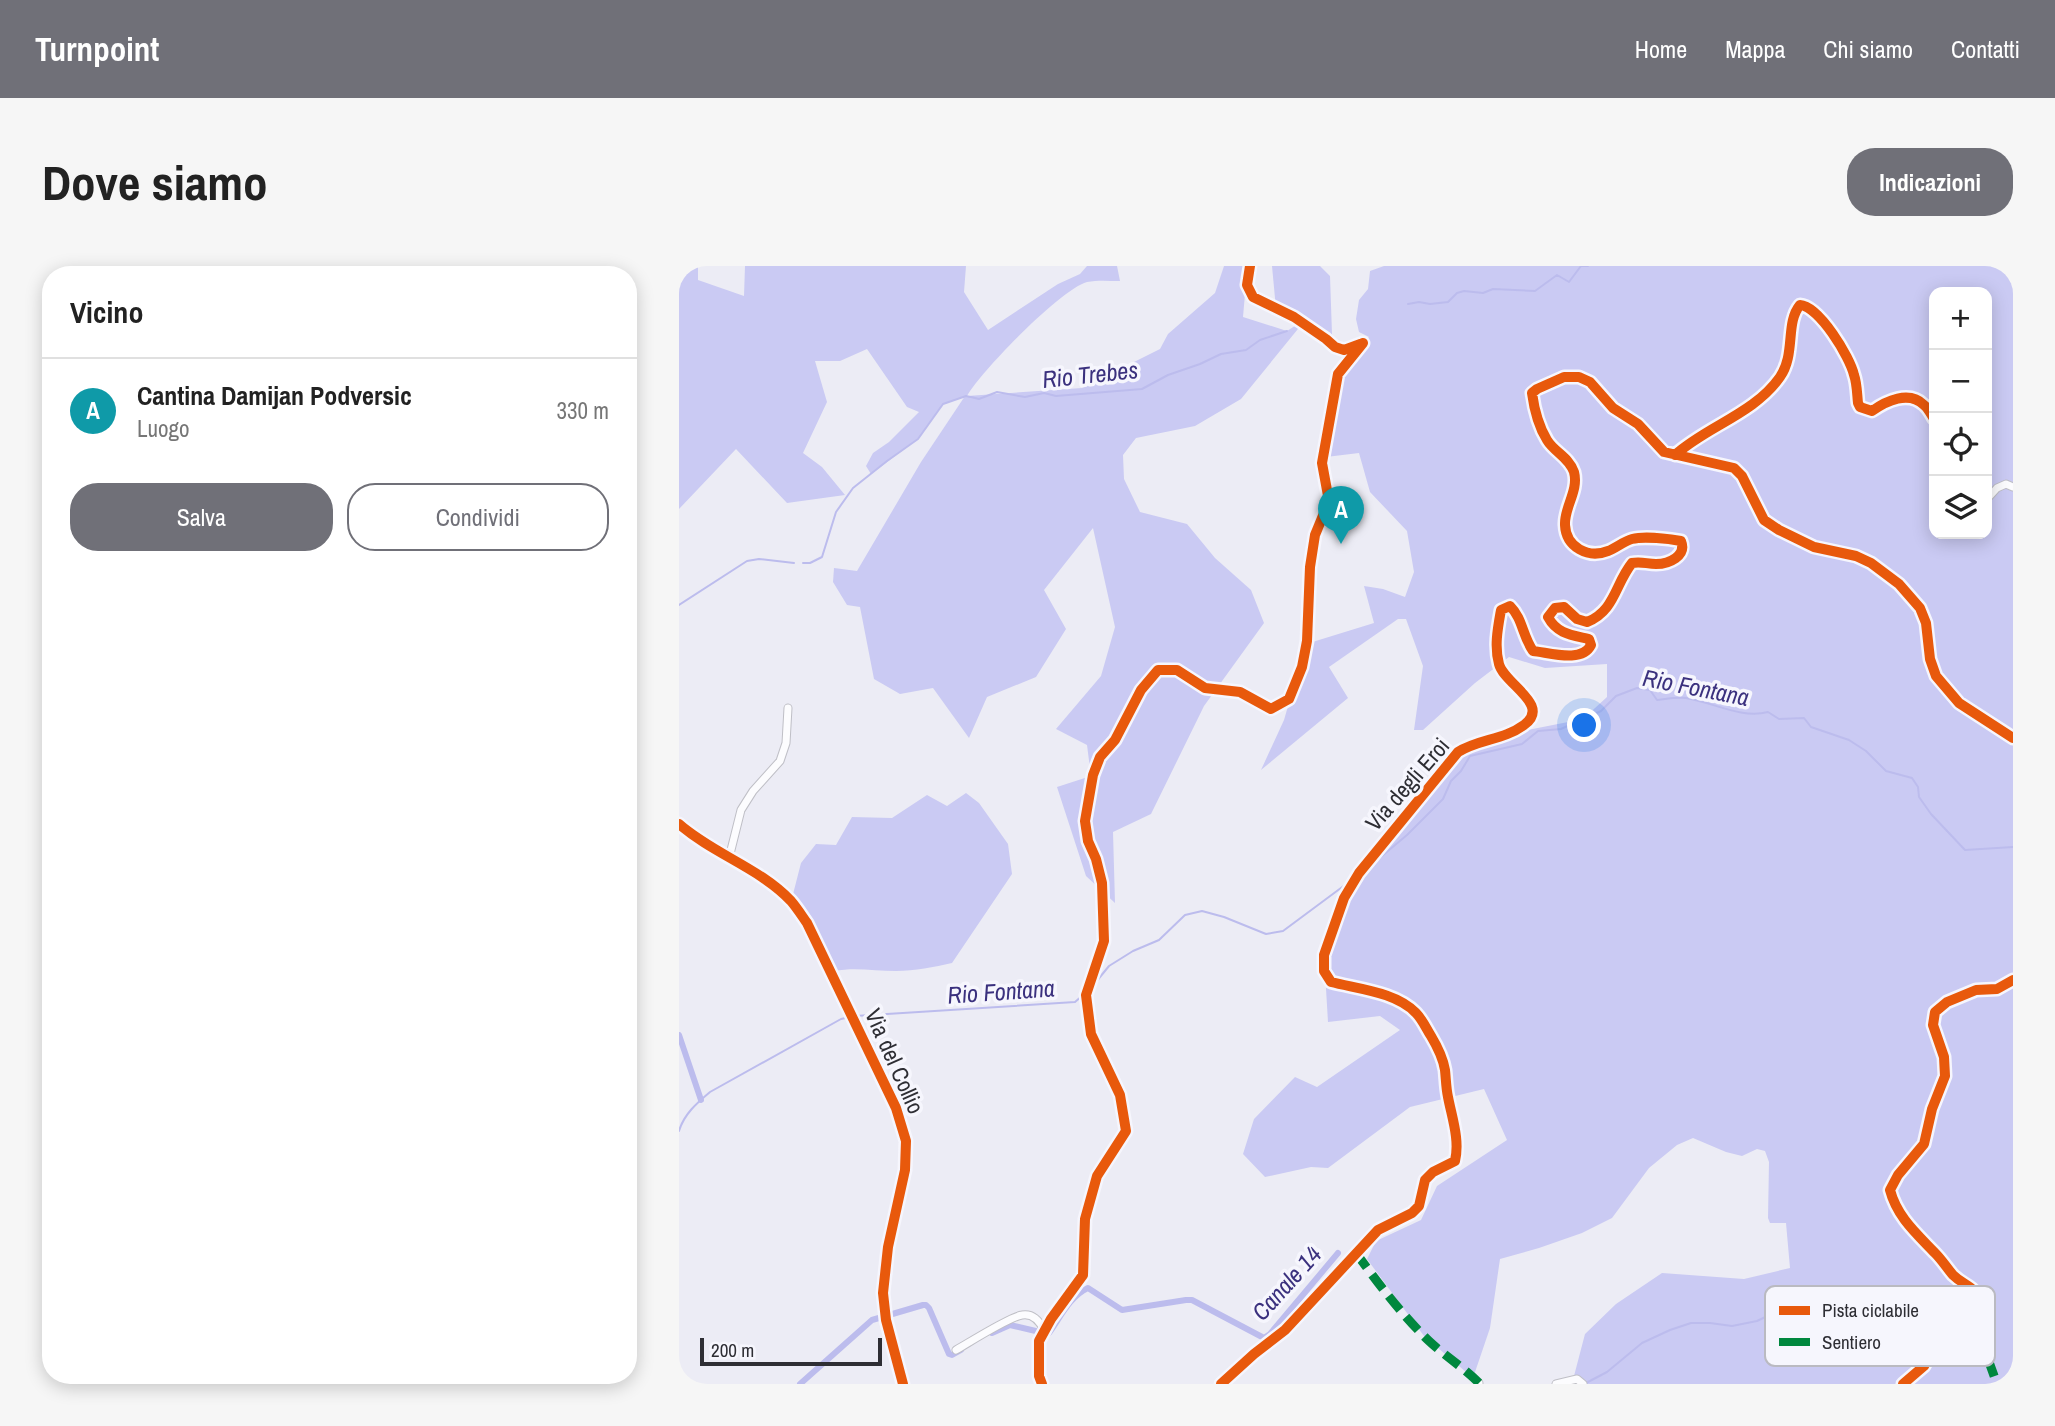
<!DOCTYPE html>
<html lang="it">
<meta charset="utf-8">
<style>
body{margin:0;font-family:"Archivo Narrow",sans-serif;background:#f6f6f6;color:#222}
.controls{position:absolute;right:21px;top:21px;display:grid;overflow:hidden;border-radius:14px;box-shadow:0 4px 18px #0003}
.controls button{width:63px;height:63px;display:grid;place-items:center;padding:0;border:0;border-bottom:2px solid #e0e0e0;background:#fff;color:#222;font:35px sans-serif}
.scale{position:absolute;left:21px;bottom:18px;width:182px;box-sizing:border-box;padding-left:7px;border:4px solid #2e2e34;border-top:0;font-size:19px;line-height:24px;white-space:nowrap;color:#2e2e34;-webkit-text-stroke:5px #f6f6fd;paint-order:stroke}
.you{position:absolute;left:906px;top:460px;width:24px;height:24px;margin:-18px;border:5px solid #fff;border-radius:50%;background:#1a73e8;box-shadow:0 0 0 10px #1a73e833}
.badge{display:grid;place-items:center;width:46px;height:46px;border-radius:50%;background:#707078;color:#fff;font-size:23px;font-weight:700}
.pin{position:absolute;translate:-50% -58px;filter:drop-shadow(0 2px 4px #0008)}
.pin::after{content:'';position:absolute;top:37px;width:24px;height:21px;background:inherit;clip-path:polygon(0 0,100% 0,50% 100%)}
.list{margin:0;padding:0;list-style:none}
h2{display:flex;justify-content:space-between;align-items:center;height:91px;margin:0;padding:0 28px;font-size:30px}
h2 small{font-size:23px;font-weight:400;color:#767676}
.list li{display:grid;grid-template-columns:46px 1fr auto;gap:21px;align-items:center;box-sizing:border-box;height:105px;padding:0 28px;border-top:2px solid #e0e0e0}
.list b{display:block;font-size:26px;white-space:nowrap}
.list p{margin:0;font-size:23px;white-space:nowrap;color:#767676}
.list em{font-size:23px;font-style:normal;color:#767676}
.actions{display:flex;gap:14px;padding:21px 28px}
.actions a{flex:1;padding:16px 0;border:2px solid #707078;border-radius:28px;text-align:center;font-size:24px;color:#707078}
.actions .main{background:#707078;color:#fff}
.icon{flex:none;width:38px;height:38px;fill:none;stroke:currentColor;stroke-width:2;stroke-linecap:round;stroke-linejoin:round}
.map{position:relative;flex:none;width:1334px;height:1118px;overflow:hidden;border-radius:28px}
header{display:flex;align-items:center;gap:42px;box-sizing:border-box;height:98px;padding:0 35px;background:#707078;color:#fff}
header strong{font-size:33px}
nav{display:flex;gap:38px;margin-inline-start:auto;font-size:24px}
.intro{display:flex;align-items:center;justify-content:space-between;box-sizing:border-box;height:168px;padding:0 42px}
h1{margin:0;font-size:49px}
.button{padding:18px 32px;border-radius:28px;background:#707078;color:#fff;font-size:24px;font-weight:700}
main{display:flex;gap:42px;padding:0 42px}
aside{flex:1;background:#fff;border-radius:28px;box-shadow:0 4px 18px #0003}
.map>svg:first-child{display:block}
.forest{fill:#cacaf3;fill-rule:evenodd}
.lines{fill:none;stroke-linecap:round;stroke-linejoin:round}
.stream{stroke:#bcbced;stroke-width:2}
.canal{stroke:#bcbced;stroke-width:6}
.street-casing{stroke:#bfbfc6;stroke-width:9}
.street{stroke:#fcfcfe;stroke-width:7}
.quiet{stroke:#00873e;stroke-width:9;stroke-dasharray:18 9;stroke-linecap:butt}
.cycleway-casing{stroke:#f6f6fd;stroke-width:15}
.cycleway{stroke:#e8590c;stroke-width:10}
.labels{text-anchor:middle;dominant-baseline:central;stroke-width:7;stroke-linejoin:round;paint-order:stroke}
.street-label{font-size:23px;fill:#2e2e34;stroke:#f6f6fd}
.water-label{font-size:24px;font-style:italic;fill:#3b317e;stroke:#f6f6fd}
.key{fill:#f6f6fd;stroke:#babac1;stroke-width:2}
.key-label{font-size:19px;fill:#2e2e34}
</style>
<header>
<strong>Turnpoint</strong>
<nav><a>Home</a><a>Mappa</a><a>Chi siamo</a><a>Contatti</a></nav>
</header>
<div class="intro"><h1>Dove siamo</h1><a class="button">Indicazioni</a></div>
<main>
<aside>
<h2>Vicino<small></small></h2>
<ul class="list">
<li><span class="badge" style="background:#0f9aa8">A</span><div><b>Cantina Damijan Podversic</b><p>Luogo</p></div><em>330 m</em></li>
</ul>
<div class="actions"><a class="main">Salva</a><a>Condividi</a></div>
</aside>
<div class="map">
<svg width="1334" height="1118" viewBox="0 0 1334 1118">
<rect width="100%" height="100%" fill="#ececf5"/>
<!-- forest -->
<path class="forest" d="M0,0H19V14L65,30L66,0H287L285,26L309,64L379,18L401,8L408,0H438L441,15C430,15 418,14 408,16C382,23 302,105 288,130L403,122L481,83L489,68L536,27L545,0H574L566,28L564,51L608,65L622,56L597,43L593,0H641L651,10L653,68L656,81C669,85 680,81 690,71L680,66L677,53L680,34L689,23L691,5L705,0H1334V1118H908L895,1110L906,1068L937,1038L983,1007L1065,1013L1111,1002L1107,957H1091L1089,952L1090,896L1086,885L1078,883L1063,890L1047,886L1014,872L998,879L970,902L933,952L903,967L860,982L821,993L811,1062L794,1112L745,1070L688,993L697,975L742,954L758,920L828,874L805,823L731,841L649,902L632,901L586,911L564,888L575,853L616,811L638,821L721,764L701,750L649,756L645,689L665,632L779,486L833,467L904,453L928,431V398L866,402L830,391L796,417L744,464H735L744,400L727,353H719L650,401L669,432L582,504L605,454L627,378L695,357L685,320L704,323L726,331L735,306L728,265L691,226L680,187L647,191L659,108L664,90L623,58L562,133L516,160L457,172L444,189L445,213L461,246L508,258L536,292L572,324L585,357L525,440L472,548L434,566L436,637L407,610L378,521L412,510L408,479L377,463L422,410L436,361L414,262L365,324L387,363L357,411L308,431L290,472L254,422L221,428L195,413L181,341L168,339L154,316L155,302L178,305L242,196L286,130L264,138L239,173L192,208L187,200L194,187L210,176L240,146L228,141L188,83L161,95H136L148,136L124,187L143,201L166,229L108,237L57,183L0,243ZM1255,26H1308V268H1255Z
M287,527L300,537L329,578L333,608L273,697C255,701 236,705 217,705C196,705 176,701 155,705L128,658L112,636L122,597L137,578L157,579L173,551L213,552L248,529L268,540Z"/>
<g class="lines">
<!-- stream -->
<path class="stream" d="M729,38L740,36L751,38L769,36L778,27L785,25L804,27L814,23L856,25L878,9L890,16L902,0H909
M292,131L300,133L318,126L346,131L365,127L377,130L463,123L489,109L521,98L542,88L567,84L581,74L608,65
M124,297H131L143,291L157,246L174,222L208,195L239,173L264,138L287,130L291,131
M0,339L68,295L80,293L115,297
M691,600L728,569L764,533L772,515L782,505L791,490L843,478L859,465L882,463L922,445L937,430L958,422L971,424L978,434C987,433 998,431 1007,432C1033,436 1062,453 1089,446L1100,453L1125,452L1132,461L1170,474L1187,485L1207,505L1233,512L1239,521L1240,531L1252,548L1286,584L1334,581
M176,750L396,736L412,722L430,700L454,685L480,674L506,649L523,645L545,651L587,668L604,665L670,616
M0,865C5,848 18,837 31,826L162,753L171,751
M907,1117L928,1106L963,1077L991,1064L1012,1057H1031L1053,1060L1078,1055L1117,1036L1137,1033L1148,1036L1159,1045L1169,1047L1182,1042L1198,1040L1224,1030H1236L1246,1034L1278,1037L1292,1036"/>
<!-- canal -->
<path class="canal" d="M0,769L22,834
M313,1067L331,1059L361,1066
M366,1067H370C381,1052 391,1030 409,1022L443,1044L507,1034H513L585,1072L591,1068L659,987
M121,1118L193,1054L244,1039H247L250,1042L270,1088L273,1089L282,1084"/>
<!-- street casing -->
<g class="street-casing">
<path id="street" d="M996,189C1028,160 1075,148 1101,111C1117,88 1106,57 1121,39C1140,40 1171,91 1175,109C1178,117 1178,128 1179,137L1181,141L1193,145C1207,135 1230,124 1245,139C1249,142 1252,148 1255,153
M1308,233L1318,222L1327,218L1334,221
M0,558C34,588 81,602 112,635C118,642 123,650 128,657L217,842L227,875L226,904L209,981L204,1027L207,1054L224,1118
M50,592L62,544L74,525L101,495L107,477L109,442
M277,1084C291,1076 330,1051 343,1049C354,1047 361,1056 365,1064C357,1080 357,1101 363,1118
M800,1117V1118
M542,1118L575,1088L606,1064L699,964L733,947L740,940L746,914L754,906L776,895C781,874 773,852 769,831C767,822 767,813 766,804C764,792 758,780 752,770C747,762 743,753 737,747C717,726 679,723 652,716L645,705V689L665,632L680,607L779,486C799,473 825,474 845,459C873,439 825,418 820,398C815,380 819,361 822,344L831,340C844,353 843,369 854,385C872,387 903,397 912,379L910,373C893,369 878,368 869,351L876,342L885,341L898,353L908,356C936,345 936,318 953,297C962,295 968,298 977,298C990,298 1008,290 1002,275C990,273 965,270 953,273C945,275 937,282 929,285C909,293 887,281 886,259C885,241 900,225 895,206C890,191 875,186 868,174C860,161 855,142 853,127L858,123L885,111H900L911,116L934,142L959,158L985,186L1055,202L1063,210L1085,254L1100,264L1135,281L1177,290L1192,297L1220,318L1241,342L1247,357L1251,393L1257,410L1280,437L1334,472
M877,1118L898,1113L904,1118
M1224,1118L1245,1100L1269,1056L1297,1041L1300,1036C1295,1018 1286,1021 1274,1009C1268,1002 1263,994 1256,987C1238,968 1218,951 1211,924L1219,909L1245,878L1253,843L1266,810L1265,791L1254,759L1256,746L1268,736L1297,724L1318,723L1334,714"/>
</g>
<!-- street -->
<use href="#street" class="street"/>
<!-- quiet -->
<path class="quiet" d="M677,987C699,1017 722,1048 750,1075C766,1090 784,1101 800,1117
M1297,1041L1301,1071L1318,1118"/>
<!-- cycleway casing -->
<g class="cycleway-casing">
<path id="cycleway" d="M571,0L568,19L574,31L615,51L647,73L656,81L665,84L684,77
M996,189C1028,160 1075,148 1101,111C1117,88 1106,57 1121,39C1140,40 1171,91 1175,109C1178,117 1178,128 1179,137L1181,141L1193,145C1207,135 1230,124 1245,139C1249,142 1252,148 1255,153
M0,558C34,588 81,602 112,635C118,642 123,650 128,657L217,842L227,875L226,904L209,981L204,1027L207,1054L224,1118
M363,1118L360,1110V1075L372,1053L404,1009L406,953L418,910L447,865L441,829L412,768L407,729L425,675L423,617L417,593L409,575L406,555L414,509L421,491L436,474L462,424L479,404H498L526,422L561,426L592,443L610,433L623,401L628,375L631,301L636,269L650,235L643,197L659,108L684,77
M542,1118L575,1088L606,1064L699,964L733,947L740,940L746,914L754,906L776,895C781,874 773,852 769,831C767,822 767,813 766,804C764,792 758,780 752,770C747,762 743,753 737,747C717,726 679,723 652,716L645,705V689L665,632L680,607L779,486C799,473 825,474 845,459C873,439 825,418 820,398C815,380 819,361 822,344L831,340C844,353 843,369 854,385C872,387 903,397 912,379L910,373C893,369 878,368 869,351L876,342L885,341L898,353L908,356C936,345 936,318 953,297C962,295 968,298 977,298C990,298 1008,290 1002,275C990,273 965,270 953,273C945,275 937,282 929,285C909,293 887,281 886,259C885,241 900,225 895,206C890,191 875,186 868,174C860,161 855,142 853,127L858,123L885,111H900L911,116L934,142L959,158L985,186L1055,202L1063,210L1085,254L1100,264L1135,281L1177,290L1192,297L1220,318L1241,342L1247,357L1251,393L1257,410L1280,437L1334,472
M1224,1118L1245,1100L1269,1056L1297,1041L1300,1036C1295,1018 1286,1021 1274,1009C1268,1002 1263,994 1256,987C1238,968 1218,951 1211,924L1219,909L1245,878L1253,843L1266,810L1265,791L1254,759L1256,746L1268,736L1297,724L1318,723L1334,714"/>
</g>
<!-- cycleway -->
<use href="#cycleway" class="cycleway"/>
</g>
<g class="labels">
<!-- street labels -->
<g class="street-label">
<text transform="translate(728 518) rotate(-49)">Via degli Eroi</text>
<text transform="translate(216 795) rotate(66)">Via del Collio</text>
</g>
<!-- water labels -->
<g class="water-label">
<text transform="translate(411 108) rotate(-6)">Rio Trebes</text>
<text transform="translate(1017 421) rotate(11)">Rio Fontana</text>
<text transform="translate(322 725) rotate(-4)">Rio Fontana</text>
<text transform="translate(607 1017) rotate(-48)">Canale 14</text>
</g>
</g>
<!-- legend -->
<rect x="1086" y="1020" width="230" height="80" rx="10" class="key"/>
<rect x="1100" y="1040" width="31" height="9" fill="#e8590c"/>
<rect x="1100" y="1072" width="31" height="8" fill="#00873e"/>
<g class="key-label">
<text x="1143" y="1051">Pista ciclabile</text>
<text x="1143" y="1083">Sentiero</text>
</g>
</svg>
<div class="controls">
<button>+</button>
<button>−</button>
<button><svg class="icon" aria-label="locate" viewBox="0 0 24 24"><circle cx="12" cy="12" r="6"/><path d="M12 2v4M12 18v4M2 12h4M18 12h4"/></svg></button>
<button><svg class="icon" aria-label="layers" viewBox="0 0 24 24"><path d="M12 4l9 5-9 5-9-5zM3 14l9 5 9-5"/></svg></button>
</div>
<div class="scale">200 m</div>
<div class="you"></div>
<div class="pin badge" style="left:662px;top:278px;background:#0f9aa8">A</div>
</div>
</main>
